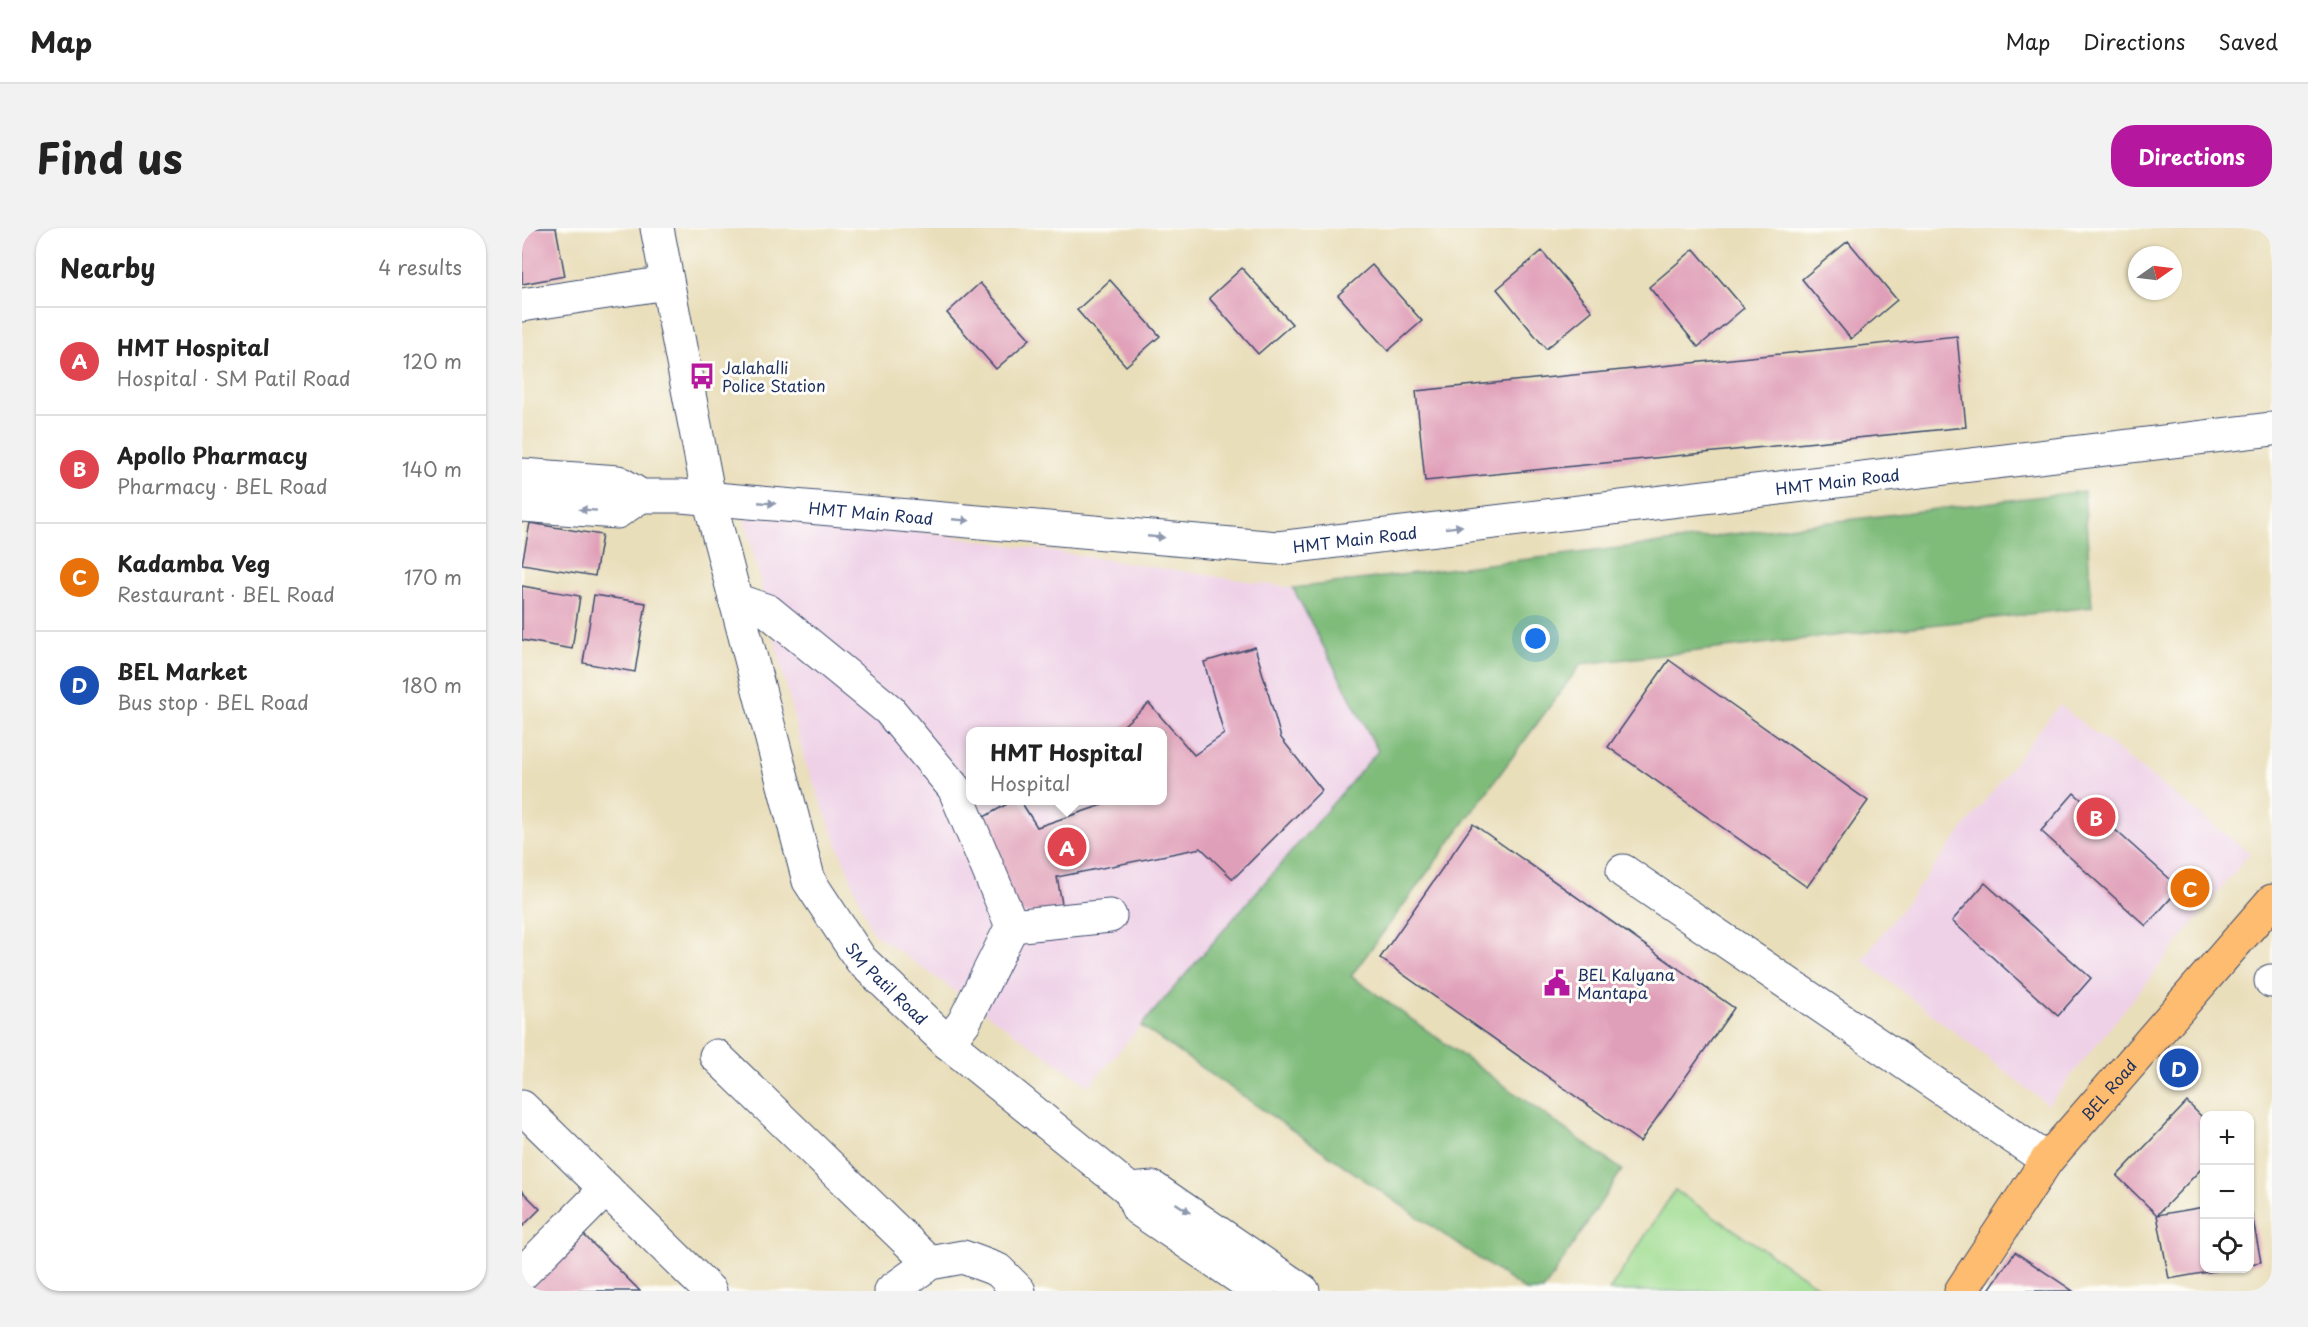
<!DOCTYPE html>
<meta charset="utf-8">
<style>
body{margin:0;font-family:"Playpen Sans",sans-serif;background:#f2f2f2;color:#222}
.controls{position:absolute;right:18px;bottom:18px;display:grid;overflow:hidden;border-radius:12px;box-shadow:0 2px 4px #0004}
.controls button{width:54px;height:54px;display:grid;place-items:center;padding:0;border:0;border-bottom:2px solid #e0e0e0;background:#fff;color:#222;font:30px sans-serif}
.compass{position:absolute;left:1606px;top:18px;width:54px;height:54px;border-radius:50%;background:#fff;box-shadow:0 2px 4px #0004;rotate:76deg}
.you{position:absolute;left:1014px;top:411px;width:21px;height:21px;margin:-15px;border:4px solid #fff;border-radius:50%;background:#1a73e8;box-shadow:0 0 0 9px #1a73e833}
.badge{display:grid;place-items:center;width:39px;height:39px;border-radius:50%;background:#b5179e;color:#fff;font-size:20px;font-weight:700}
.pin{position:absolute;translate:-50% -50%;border:3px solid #fff;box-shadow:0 2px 6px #0006}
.popup{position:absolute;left:444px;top:499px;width:201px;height:78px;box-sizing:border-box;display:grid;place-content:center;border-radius:12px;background:#fff;filter:drop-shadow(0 2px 4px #0005);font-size:20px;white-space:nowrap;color:#767676}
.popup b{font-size:22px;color:#222}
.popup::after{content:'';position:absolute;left:50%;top:100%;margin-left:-12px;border:12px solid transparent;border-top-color:#fff}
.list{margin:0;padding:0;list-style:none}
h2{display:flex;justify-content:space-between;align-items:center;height:78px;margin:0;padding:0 24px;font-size:26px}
h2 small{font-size:20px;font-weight:400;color:#767676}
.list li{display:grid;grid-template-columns:39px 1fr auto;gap:18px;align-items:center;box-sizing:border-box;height:108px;padding:0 24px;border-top:2px solid #e0e0e0}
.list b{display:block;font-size:22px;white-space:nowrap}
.list p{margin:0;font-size:20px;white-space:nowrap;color:#767676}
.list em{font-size:20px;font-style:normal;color:#767676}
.icon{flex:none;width:33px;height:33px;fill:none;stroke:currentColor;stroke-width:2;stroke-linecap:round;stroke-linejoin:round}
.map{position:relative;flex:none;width:1750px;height:1063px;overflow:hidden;border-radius:24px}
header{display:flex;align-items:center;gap:36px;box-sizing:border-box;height:84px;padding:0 30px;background:#fff;border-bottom:2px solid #e0e0e0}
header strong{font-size:28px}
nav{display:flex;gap:33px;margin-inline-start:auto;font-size:21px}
.intro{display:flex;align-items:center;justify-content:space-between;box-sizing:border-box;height:144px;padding:0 36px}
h1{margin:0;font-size:42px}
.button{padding:15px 27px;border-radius:24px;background:#b5179e;color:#fff;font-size:21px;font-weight:700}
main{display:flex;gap:36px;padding:0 36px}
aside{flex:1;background:#fff;border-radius:24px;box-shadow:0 2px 4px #0004}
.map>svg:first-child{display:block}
.built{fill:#eed0e7;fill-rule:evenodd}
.green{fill:#9fdc90;stroke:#5d8677;stroke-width:1.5}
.forest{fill:#7fbc7a;stroke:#4d766c;stroke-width:1.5}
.building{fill:#e09fb8}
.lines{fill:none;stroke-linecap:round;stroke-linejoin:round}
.minor-casing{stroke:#3a496c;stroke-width:35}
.major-casing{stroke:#3a496c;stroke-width:35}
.minor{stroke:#fff;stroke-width:33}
.major{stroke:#febc71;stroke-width:33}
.oneway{fill:#8d97ae}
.labels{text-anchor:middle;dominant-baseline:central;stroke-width:6;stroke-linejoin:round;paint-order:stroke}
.poi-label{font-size:16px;fill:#1b2f5e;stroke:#fdfcf7;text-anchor:start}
.street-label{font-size:16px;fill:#1b2f5e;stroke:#fdfcf7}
</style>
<header>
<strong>Map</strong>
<nav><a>Map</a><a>Directions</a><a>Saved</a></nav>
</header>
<div class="intro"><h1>Find us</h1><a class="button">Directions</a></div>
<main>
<aside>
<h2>Nearby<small>4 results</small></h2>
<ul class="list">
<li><span class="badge" style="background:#e0444e">A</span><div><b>HMT Hospital</b><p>Hospital · SM Patil Road</p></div><em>120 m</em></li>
<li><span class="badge" style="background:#e0444e">B</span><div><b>Apollo Pharmacy</b><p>Pharmacy · BEL Road</p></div><em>140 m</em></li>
<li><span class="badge" style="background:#e8710a">C</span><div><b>Kadamba Veg</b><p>Restaurant · BEL Road</p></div><em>170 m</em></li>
<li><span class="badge" style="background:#1a4fb4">D</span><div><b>BEL Market</b><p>Bus stop · BEL Road</p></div><em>180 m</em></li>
</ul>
</aside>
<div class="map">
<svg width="1750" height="1063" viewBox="0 0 1750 1063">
<rect width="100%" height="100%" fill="#fdfcf7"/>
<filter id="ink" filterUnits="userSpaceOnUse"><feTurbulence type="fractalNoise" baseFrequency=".0167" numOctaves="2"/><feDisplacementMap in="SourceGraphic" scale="12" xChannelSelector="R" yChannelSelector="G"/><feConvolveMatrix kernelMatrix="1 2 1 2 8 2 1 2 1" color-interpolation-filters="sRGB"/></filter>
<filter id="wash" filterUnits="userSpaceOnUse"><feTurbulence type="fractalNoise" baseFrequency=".008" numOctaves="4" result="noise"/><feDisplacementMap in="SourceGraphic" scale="24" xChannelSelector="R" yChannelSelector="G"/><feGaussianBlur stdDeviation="1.35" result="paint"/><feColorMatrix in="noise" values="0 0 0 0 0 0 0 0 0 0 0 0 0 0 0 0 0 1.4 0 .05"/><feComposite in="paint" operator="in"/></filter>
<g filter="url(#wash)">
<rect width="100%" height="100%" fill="#e9deba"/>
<!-- built -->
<path class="built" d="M219,276L771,360L856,523L567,858L350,704L283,534ZM449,504H641V572H449Z
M1537,477L1728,625L1526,877L1340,732Z"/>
<!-- green -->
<path class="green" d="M1153,962L1303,1063H1087Z"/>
<!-- forest -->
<path class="forest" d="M1562,263L1570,379L1059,436L829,748L1100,942L1021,1063H1004L619,798L856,523L771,360Z"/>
<g id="blocks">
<!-- building -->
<path class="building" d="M0,0H34L43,48L0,56Z
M1326,13L1375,72L1329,111L1280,51Z
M1172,21L1222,80L1176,119L1127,59Z
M1020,23L1070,83L1024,121L975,61Z
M850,37L900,93L866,123L816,67Z
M720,40L770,96L736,126L687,70Z
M588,52L638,108L604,138L555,82Z
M458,55L508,111L474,141L425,85Z
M1435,108L1444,199L903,253L894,163Z
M8,295L80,307L73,348L0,336Z
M0,358L58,368L50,421L0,412Z
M72,367L124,375L113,444L61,435Z
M733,419L759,510L800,562L711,651L679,620L535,649L541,681L493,686L462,589L492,572H498L515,599L595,572H641V504H594L627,475L672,527L702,506L682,434Z
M1147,432L1346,573L1285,659L1086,519Z
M1552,565L1658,660L1624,698L1519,603Z
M951,596L1212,780L1118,914L858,730Z
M1463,655L1569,750L1536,788L1430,693Z
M1665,874L1682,891V938L1635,987L1595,948Z
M0,963L18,981L0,999Z
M1728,976L1739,1034L1728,1036Z
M1682,979V1040L1698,1042L1647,1051L1635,987Z
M62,1007L118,1063H5Z
M1493,1024L1551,1063H1466Z"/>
</g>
</g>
<g filter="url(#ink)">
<use href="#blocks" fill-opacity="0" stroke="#3a496c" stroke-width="1.5"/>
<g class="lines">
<!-- minor casing -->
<g class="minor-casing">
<g id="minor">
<path id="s1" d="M135,0L187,270L287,653L339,732L426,815L608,962L631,960L781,1063"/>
<path d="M0,77L145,55"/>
<path id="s2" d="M0,247L96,254L119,268H159L756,320L1750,201"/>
<path d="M0,277L95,284L119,268"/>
<path d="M213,372L246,383L367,482L432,560L490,698L588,688"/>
<path d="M1101,643L1525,932"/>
<path d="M1749,753H1750"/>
<path d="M426,815L442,794L490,698"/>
<path d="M194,828L408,1035"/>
<path d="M0,879L188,1063"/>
<path d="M608,962L616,981L737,1063"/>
<path d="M0,1046L84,961"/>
<path d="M369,1063L408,1035L441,1029L476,1042L497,1063"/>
</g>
</g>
<!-- major casing -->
<g class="major-casing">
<g id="major">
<path id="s3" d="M1439,1063L1525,932L1750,673"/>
</g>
</g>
<!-- minor -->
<use href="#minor" class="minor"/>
<!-- major -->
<use href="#major" class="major"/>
</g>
<!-- one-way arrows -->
<defs><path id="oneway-solid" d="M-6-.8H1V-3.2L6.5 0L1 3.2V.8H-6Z" transform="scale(1.5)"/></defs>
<g class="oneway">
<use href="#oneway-solid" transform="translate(245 275) rotate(5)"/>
<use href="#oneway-solid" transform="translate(66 282) rotate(-176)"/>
<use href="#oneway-solid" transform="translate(439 292) rotate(5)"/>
<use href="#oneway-solid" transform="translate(932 299) rotate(-7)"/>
<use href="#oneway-solid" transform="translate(634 309) rotate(5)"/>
<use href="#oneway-solid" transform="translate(661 980) rotate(34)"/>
</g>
</g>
<!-- icons -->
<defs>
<g id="bus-bare" transform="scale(2.07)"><path d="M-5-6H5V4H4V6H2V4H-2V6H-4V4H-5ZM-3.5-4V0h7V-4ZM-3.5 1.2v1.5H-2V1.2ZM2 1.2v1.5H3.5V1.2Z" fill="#b5179e" stroke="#fdfcf7" stroke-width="2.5" paint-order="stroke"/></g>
<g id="civic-bare" transform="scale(2.07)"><path d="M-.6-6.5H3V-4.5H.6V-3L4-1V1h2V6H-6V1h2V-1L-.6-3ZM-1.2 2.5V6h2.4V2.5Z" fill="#b5179e" stroke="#fdfcf7" stroke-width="2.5" paint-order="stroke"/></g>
</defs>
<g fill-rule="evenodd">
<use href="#bus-bare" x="180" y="148"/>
<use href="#civic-bare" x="1035" y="755"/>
</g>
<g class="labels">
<!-- poi labels -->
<g class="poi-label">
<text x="200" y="139">Jalahalli<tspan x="200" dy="18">Police Station</tspan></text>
<text x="1055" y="746">BEL Kalyana<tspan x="1055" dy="18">Mantapa</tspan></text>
</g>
<!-- street labels -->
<g class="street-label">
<text stroke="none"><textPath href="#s2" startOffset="1326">HMT Main Road</textPath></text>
<text stroke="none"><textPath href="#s2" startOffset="354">HMT Main Road</textPath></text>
<text stroke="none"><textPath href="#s2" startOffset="840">HMT Main Road</textPath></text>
<text stroke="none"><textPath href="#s1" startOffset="800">SM Patil Road</textPath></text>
<text stroke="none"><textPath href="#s3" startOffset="250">BEL Road</textPath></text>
</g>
</g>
</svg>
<div class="controls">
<button>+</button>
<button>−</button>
<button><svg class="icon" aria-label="locate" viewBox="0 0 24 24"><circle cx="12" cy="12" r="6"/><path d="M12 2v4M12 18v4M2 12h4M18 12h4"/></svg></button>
</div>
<svg class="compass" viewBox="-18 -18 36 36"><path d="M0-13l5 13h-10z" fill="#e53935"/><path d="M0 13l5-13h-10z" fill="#767676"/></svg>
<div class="you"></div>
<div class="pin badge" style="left:545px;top:619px;background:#e0444e">A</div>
<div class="popup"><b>HMT Hospital</b>Hospital</div>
<div class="pin badge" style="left:1574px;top:589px;background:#e0444e">B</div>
<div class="pin badge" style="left:1668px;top:660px;background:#e8710a">C</div>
<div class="pin badge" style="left:1657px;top:840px;background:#1a4fb4">D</div>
</div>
</main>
